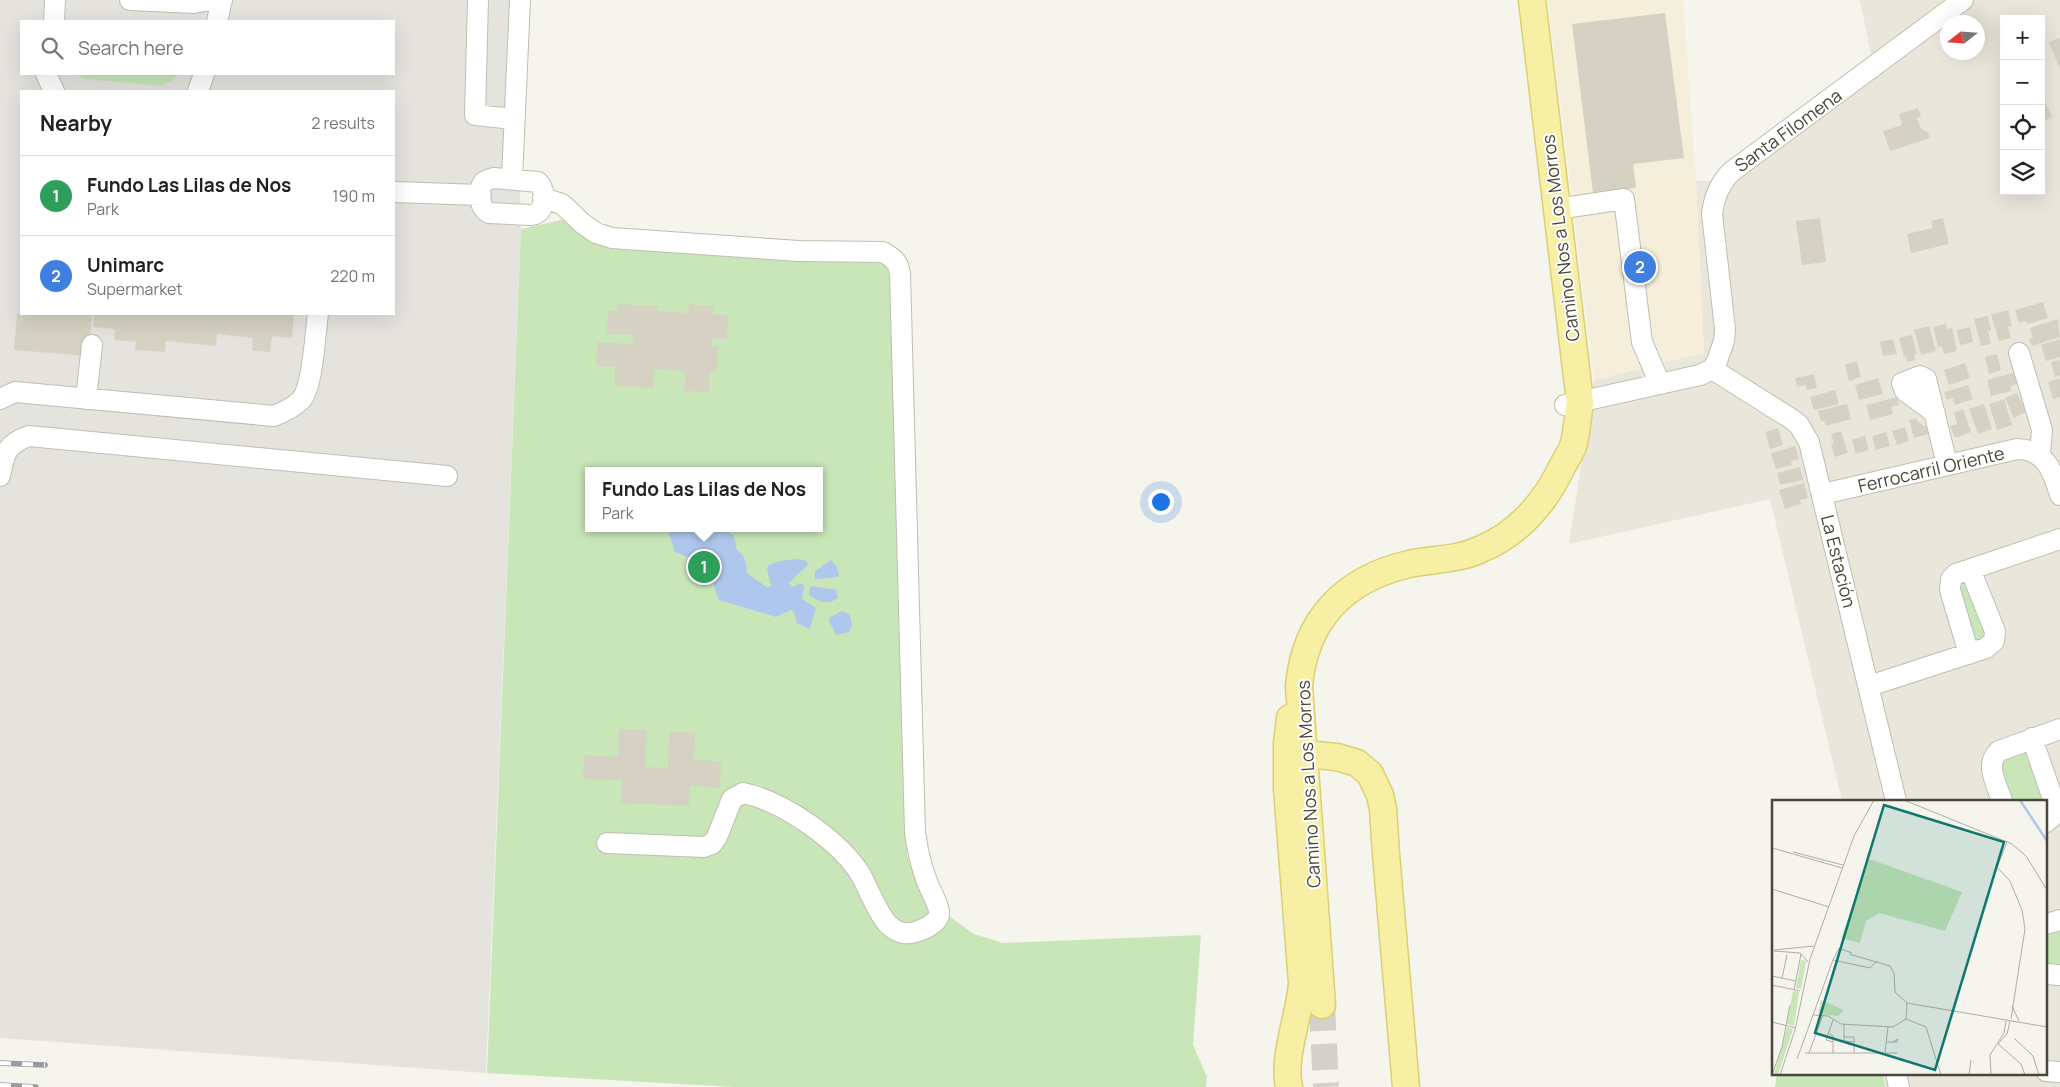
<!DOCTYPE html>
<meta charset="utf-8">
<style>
body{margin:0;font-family:Manrope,sans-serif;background:#f2f2f2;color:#222}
.controls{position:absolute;right:15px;top:15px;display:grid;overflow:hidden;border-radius:0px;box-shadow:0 5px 20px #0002}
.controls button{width:45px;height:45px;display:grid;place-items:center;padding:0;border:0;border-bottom:1px solid #e0e0e0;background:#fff;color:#222;font:25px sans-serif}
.compass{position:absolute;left:1940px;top:15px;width:45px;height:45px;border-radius:50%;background:#fff;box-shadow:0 5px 20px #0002;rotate:253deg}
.you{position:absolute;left:1160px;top:501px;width:18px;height:18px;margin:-12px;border:4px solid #fff;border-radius:50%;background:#1a73e8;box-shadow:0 0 0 8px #1a73e833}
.badge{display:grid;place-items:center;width:32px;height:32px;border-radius:50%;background:#ea6e2f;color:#fff;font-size:16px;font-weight:700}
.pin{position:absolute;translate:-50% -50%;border:2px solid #fff;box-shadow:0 1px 5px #0006}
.popup{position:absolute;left:585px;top:467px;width:238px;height:65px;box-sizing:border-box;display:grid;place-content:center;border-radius:0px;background:#fff;filter:drop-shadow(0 1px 4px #0005);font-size:16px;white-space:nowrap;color:#767676}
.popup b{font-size:19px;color:#222}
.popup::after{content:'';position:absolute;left:50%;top:100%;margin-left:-10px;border:10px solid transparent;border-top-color:#fff}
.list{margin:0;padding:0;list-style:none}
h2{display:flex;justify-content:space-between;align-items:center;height:65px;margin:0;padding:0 20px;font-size:21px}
h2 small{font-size:16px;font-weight:400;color:#767676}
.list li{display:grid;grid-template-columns:32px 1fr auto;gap:15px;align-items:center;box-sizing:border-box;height:80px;padding:0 20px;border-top:1px solid #e0e0e0}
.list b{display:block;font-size:19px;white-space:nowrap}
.list p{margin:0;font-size:16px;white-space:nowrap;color:#767676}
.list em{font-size:16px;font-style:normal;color:#767676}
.icon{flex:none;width:28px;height:28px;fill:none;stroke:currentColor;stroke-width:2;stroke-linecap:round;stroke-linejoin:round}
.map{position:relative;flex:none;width:2060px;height:1087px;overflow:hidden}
.search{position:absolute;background:#fff;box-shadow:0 5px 20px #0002;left:20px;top:20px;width:375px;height:55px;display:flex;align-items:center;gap:12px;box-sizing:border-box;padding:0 18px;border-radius:0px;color:#767676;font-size:19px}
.panel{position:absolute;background:#fff;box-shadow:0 5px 20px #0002;left:20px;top:90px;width:375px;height:225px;border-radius:0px}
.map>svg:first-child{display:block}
.residential{fill:#e9e7db;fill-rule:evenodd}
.commercial{fill:#f4eeda}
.industrial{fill:#e5e3de;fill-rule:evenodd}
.green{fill:#c9e6b9;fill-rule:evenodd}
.water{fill:#afc7ec}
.building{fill:#d6d2c3}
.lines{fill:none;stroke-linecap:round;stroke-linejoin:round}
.major-tunnel{stroke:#d3d1c9;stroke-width:26;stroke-dasharray:26 13;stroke-linecap:butt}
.minor-casing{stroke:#c0beb0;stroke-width:22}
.major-casing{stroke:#dcd074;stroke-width:29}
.minor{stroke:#fff;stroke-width:20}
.major{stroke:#f7efa4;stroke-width:26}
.rail-casing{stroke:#9a9a9a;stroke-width:5.5}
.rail{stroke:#fff;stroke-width:4;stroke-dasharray:11;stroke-linecap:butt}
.labels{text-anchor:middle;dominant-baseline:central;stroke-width:4;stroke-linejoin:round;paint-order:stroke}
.street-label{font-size:18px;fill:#49463a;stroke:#fff}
.inset-river{fill:none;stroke:#afc7ec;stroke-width:2.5}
.inset-road{fill:none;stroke:#b0aea5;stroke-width:1}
.view{fill:#0f766e;fill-opacity:0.15;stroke:#0f766e;stroke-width:2.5}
.inset-edge{fill:none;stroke:#49463a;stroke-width:2.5}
</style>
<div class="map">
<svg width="2060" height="1087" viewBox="0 0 2060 1087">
<rect width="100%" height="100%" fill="#f5f4ed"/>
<!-- residential -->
<path class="residential" d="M1860,0H2060V1087H1778L1779,1073H2046V801H1842L1770,499L1569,544L1594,380L1704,353L1696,181H1736L1874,70ZM2004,19H2041V191H2004ZM1948,22H1978V52H1948Z"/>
<!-- commercial -->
<path class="commercial" d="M1548,0H1683L1696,181L1704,353L1594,380Z"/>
<!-- industrial -->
<path class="industrial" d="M0,0H515L521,229L486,1073L0,1038ZM21,21H394V74H21ZM21,91H394V314H21Z"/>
<!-- green -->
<path class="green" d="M76,74H179L169,83L161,86L85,79Z
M570,218L590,239L872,259L887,264L894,279L907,855L922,891L950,917L974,934L1003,943L1201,935L1193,1045L1207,1077L1206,1087H734L487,1073L521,229ZM589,471H819V528H589Z
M1964,581L1990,631L1977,644L1956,584Z
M2030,749L2046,801H2009L1998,760Z
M2060,927V968L2046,967V931Z
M1777,1073H1882L1885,1087H1775Z"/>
<!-- water -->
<path class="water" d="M667,528L725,529L734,536L737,550C746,556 746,563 747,573L768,588L771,586L767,568L769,565C779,561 795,557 806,561L808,565L789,583L793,587L802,583L804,587L802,599L816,608L810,629L797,623L794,613L791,610L776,617L719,600L705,564L675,552Z
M831,560L836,565L839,575L838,577L815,579V571Z
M813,586L836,590L838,598C828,605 818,603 809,594L810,587Z
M842,611L850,615L852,625L849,632L836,635L829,621V618Z"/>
<!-- building -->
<path class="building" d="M1665,13L1684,158L1633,164L1636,188L1593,193L1572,24Z
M2060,38V69L2049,42Z
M2041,93L2052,117L2041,122Z
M1918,108L1921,116L1917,118L1921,129L1928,132L1930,138L1890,151L1883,131L1902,125L1899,114Z
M1820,218L1826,262L1802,265L1796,221Z
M1943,218L1949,244L1911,253L1907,234L1933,228L1931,221Z
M2043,302L2048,318L2027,324L2026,321L2019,323L2015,310Z
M617,304L658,306L657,311L688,313L689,304L714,306L713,315H728L727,339H712V346H718L717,371H709V392L684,391L685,371L654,369V388L615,386V367L596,366L597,342L633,344L634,335L607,334L608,311H618Z
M2008,310L2012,326L2008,327L2011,338L1999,341L1991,315Z
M17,313L92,314L89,356L14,350Z
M94,314H294L292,338L272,336L270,352L252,350L253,338L217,334L216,346L166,341L165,352L135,350L136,342L114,340L115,329L93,327Z
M1988,316L1991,331H1988L1991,344L1981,346L1974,319Z
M2058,319L2060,337L2032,346L2029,339L2033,338L2030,328Z
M1946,324L1947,329L1952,328L1957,351L1944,354L1942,346L1938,347L1933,327Z
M1929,326L1936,351L1921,355L1914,330Z
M1970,327L1973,342L1960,345L1957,330Z
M1912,335L1917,354H1914L1915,360L1907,362L1906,356L1904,357L1899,338Z
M1893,339L1897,354L1883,356L1880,342Z
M2060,339V357L2046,361L2041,345Z
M1997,354L2001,370L1989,374L1985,357Z
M2060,360V375L2055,377L2051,362Z
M1857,361L1861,377L1849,381L1845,365Z
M1965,363L1970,378L1949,385L1944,370Z
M2016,372L2019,383L2010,386L2011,391L1991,396L1987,380Z
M1814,374L1817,388L1807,390L1806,385L1797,387L1795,378Z
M1878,378L1883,394L1859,400L1855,385Z
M2060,378V397L2053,399L2048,382Z
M1968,385L1973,399L1955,405L1953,398L1946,400L1944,392Z
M1835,390L1839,404L1814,410L1810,397Z
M2017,393L2026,412L2014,418L2005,398Z
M1897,397L1899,405L1891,407L1893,414L1870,420L1866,405Z
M2004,399L2012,425L1997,430L1989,404Z
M1847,404L1851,419L1826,426L1824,421H1821L1818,411Z
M1984,404L1992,429L1978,434L1969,409Z
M1963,409L1971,432L1955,438L1950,426L1957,424L1954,413Z
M1916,418L1917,421L1924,426H1926L1928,434L1914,438L1909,420Z
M1905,427L1909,441L1897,445L1892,431Z
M1778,428L1783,445L1770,449L1765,432Z
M1841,431L1848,453L1835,457L1831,444L1834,443L1831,434Z
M1886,432L1890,446L1876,450L1872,436Z
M1865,436L1869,450L1856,454L1852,440Z
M1795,446L1799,459L1791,461L1792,465L1776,469L1771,453Z
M1800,467L1803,480L1780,485L1777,473Z
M1804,483L1808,498L1800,500L1801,504L1785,509L1779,490Z
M619,729L647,730L645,767L668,768L669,731L695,733L694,760L721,761L720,788L690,786L689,806L621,803L622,780L583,779L584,755L618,757Z"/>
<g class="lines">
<!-- major-tunnel -->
<path class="major-tunnel" d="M1322,1005L1326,1087"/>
<!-- minor casing -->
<g class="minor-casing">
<path id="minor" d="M130,0L194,3L209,0
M478,0L475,115L514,119
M54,21L55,0
M217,21L222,0
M46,74L54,91
M198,91L204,74
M494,178L538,182C547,191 546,214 531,215L489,213C480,209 477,192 483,183C485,180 490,179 494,178Z
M512,179L520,0
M394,192L481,195
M543,198L562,204L582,223L596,233L612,238L799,251L883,252C893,258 898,261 900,273L915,832C918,855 923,876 934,897C936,902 940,909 939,915C936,926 913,935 903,933C899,932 893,929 890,926C882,921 867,887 862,877C842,842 783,801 743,793L732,799L717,837L712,844L704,847L607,843
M1557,209L1624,199L1642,342L1660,384
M2019,353L2042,430L2040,455
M1712,369L1793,420L1799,425L1809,442L1896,801
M0,399L15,392L274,416C284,412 293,408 301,400C313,387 315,334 318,314
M86,399L92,345
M1565,405L1700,375L1712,369L1717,361L1724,341L1725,329L1712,214C1714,197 1719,184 1731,172L1963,0
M1935,413L1905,391L1902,383L1920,376L1926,379L1947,464
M0,476C4,454 6,444 29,436L447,476
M1823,494L2017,449C2045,449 2053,471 2060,495
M1969,654L1950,590L1951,579L1956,574L2060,539
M1869,686L1986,648L1994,641L1995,631L1970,569
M2032,738L2055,805L2052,817L2046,822
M2002,801C1997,785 1984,764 1999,751L2060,729
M2046,924L2060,920
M2046,974L2060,975
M2046,1071L2060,1072
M1896,1073L1899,1087"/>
</g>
<!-- major casing -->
<g class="major-casing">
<path id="major" d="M1305,754L1337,757L1357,763L1370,774L1380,795L1383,809L1386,854L1406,1087
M1322,1005L1299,686C1305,619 1345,579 1409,564C1433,559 1457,560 1479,550C1519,534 1544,504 1562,467C1566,459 1572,451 1574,443C1577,430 1578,415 1580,402L1532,0
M1289,1087C1282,1057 1300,1015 1302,983L1287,788V744L1290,718"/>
</g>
<!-- minor -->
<use href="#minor" class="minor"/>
<!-- major -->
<use href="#major" class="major"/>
<!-- rail casing -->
<g class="rail-casing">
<path id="rail" d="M0,1063L45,1065
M0,1085L36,1087"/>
</g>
<!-- rail -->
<use href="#rail" class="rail"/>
</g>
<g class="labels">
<!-- street labels -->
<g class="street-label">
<text transform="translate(1788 130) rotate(-36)">Santa Filomena</text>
<text transform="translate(1560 238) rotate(-97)">Camino Nos a Los Morros</text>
<text transform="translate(1931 469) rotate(-13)">Ferrocarril Oriente</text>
<text transform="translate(1839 561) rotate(76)">La Estación</text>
<text transform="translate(1308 784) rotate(-93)">Camino Nos a Los Morros</text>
</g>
</g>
<!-- overview -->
<g transform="translate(1772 800)">
<rect width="275" height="275" fill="#f5f4ed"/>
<path d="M97,59L190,92L173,131L107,113L94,121L88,143L69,138ZM29,160L34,161L29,189L24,188ZM21,191L27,192L22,226L15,224ZM49,200L72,210L66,216L46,214ZM15,227L21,229L6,275H2Z" fill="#c9e6b9"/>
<path class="inset-river" d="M248,0L275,41"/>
<path class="inset-road" d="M132,0L240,44L254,56L275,90M235,42L225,67L238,81L250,110L253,129L239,219M0,48L70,68M21,52L71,65M0,89L57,107M2,150L42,146M2,151L28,153L36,162M80,153L67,148L61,160L98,168L105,161M77,154L118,166L122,173L123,192L135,203L275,227M0,176L24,181M10,178L15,155M0,185L28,191M22,190L29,154M135,203L134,219L154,227L169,275M240,206L247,221M41,215L56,216L69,224L121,227L134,219M0,222L24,228M72,224V241L82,242M56,233L61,236V253M72,237H82V253M242,238L261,256L267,275M61,242L54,240L61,220M115,242H125L126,239L121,242M226,244L249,264L253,275M226,244L235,234L238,221M113,252L116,227M33,253H125M37,253L51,215M25,259L61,160M0,275L10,247L18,205M8,275L23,230L38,159L82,36L102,0M197,275L199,260M219,275L218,255L232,233L234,221"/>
<path class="view" d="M112,5L232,42L163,270L43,233Z"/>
<rect width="275" height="275" class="inset-edge"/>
</g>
</svg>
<div class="controls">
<button>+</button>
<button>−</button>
<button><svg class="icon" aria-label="locate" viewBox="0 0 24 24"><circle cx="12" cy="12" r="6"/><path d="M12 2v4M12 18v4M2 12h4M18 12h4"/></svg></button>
<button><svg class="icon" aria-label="layers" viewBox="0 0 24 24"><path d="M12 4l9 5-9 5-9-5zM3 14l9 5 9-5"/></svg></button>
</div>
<svg class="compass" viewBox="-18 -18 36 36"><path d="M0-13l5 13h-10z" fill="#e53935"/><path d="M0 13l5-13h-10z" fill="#767676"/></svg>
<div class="you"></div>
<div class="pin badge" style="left:704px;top:567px;background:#2e9e5b">1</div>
<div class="popup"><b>Fundo Las Lilas de Nos</b>Park</div>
<div class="pin badge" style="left:1640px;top:267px;background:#3f7fe0">2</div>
<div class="search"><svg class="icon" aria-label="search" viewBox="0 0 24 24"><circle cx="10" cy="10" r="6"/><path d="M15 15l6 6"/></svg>Search here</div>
<section class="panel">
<h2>Nearby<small>2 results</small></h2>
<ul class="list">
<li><span class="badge" style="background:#2e9e5b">1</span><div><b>Fundo Las Lilas de Nos</b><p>Park</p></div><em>190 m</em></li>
<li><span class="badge" style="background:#3f7fe0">2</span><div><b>Unimarc</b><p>Supermarket</p></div><em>220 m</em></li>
</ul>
</section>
</div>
